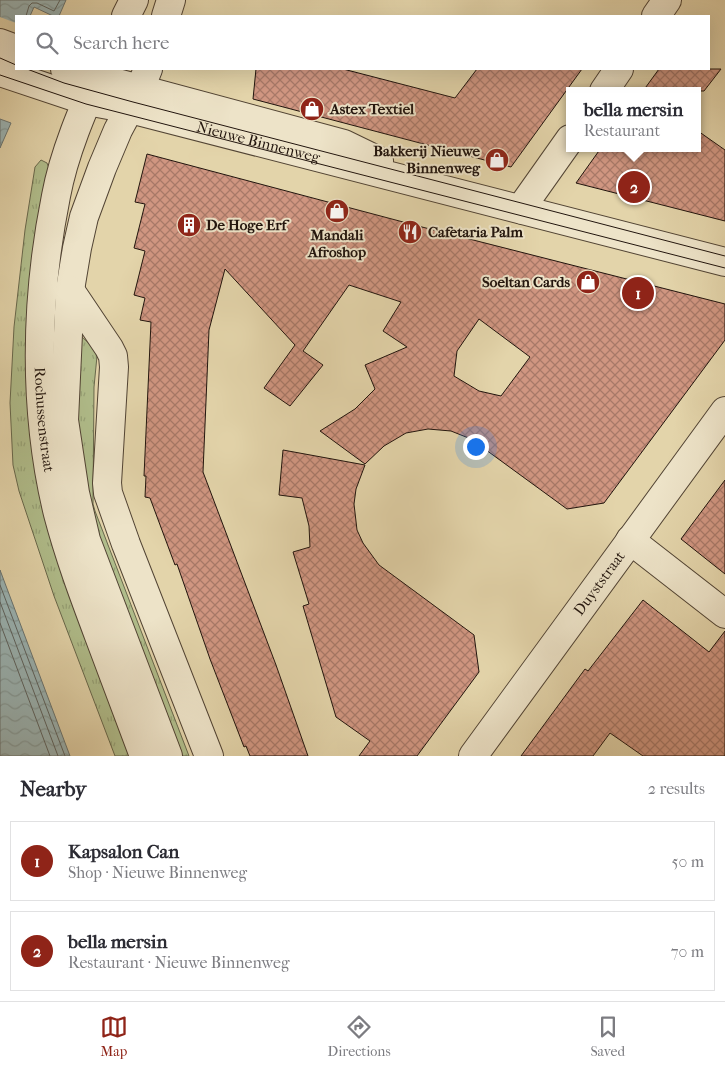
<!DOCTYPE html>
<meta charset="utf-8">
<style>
body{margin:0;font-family:"IM FELL French Canon",serif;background:#f7f7f7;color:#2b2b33}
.you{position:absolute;left:475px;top:446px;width:18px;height:18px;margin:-12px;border:4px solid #fff;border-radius:50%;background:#1a73e8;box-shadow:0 0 0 8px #1a73e833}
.badge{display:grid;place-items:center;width:32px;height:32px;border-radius:50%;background:#8f2418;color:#fff;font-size:16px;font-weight:700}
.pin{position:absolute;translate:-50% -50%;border:2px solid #fff;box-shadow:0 1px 5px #0006}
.popup{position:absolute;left:566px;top:87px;width:135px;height:65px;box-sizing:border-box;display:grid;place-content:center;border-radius:0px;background:#fff;filter:drop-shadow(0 1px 4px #0005);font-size:16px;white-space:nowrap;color:#7c7c81}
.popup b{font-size:19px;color:#2b2b33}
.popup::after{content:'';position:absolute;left:50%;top:100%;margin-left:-10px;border:10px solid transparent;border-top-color:#fff}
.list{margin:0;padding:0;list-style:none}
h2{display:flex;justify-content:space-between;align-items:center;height:65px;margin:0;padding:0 20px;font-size:21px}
h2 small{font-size:16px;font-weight:400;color:#7c7c81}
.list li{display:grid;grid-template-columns:32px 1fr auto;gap:15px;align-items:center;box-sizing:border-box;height:80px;margin:0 10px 10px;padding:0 10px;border:1px solid #e1e1e2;border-radius:0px}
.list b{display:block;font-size:19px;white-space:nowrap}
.list p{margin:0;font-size:16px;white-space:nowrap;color:#7c7c81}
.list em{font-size:16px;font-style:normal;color:#7c7c81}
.icon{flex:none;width:28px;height:28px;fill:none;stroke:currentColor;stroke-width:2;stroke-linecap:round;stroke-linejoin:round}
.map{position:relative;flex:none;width:725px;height:756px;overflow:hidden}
.search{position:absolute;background:#fff;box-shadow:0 5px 20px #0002;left:15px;right:15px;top:15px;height:55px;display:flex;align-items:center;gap:12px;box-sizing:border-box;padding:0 18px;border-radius:0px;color:#7c7c81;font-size:19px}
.sheet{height:245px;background:#fff}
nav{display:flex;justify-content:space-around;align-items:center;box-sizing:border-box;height:70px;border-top:1px solid #e1e1e2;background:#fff;font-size:14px;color:#7c7c81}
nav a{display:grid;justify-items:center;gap:2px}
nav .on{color:#8f2418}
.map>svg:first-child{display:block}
.grass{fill:url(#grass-tufts);stroke:#68684c}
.water{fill:url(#water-waves);stroke:#6a7572}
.pier{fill:#e3d4aa}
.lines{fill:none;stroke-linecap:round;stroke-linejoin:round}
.shore{stroke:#5e6461;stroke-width:1}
.building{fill:url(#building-cross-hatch);stroke:#21140d;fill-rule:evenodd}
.minor-casing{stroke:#524434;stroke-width:30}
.minor{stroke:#ede3c8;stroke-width:28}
.tram{stroke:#21140d;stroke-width:1}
.labels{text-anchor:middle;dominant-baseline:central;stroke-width:4;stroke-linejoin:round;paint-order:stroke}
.poi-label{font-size:15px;font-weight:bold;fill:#21140d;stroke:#ede3c8;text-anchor:start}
.street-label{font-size:15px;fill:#21140d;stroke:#ede3c8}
</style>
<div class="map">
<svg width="725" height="756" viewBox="0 0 725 756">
<defs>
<pattern id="grass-tufts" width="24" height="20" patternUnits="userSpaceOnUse" patternTransform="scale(1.25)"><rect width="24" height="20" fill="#b0bd8b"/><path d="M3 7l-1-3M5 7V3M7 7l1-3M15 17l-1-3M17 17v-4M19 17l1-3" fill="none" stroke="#97a277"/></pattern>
<pattern id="water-waves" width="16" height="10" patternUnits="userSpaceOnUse" patternTransform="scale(1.25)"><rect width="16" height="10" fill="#9bb5b5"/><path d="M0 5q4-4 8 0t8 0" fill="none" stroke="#859b9a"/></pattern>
<pattern id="building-cross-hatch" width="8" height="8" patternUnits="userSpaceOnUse" patternTransform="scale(1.25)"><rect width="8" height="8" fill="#d09681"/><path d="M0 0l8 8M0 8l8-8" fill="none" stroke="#a87968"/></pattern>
</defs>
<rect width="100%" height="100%" fill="#e3d4aa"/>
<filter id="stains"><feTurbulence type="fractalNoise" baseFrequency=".004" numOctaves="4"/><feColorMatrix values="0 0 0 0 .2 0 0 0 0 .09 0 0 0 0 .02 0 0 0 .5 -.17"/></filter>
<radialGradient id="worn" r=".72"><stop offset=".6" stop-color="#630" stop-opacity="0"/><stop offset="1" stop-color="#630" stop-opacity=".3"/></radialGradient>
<!-- grass -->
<path class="grass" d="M41,160L47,163L50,171L32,308L133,756H115L54,596L19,491L13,465L10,403L14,327L25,230L35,167Z
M82,337L94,348L97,356L94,387L93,504L95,511L189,756H178L111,581L76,455L78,338Z"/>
<!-- water -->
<path class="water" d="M0,0H66L59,16H53L34,7L30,16H16V51L0,92Z
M0,119L11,123L0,148Z
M0,570L70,756H0Z"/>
<!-- pier -->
<path class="pier" d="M0,17L16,23V56L0,94Z"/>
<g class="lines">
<!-- shore -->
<path class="shore" d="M26,16L29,6L32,3H37L54,11L60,0
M0,585L65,756
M0,602L58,756
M0,623L50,756"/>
</g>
<!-- building -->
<path class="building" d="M256,69H343L455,98L477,69H582L511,167L253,99Z
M659,69H721L704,91H643Z
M698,131L725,150V221L576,183L601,148H698Z
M147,154L422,227L725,304V340L604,503L567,509L471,439L451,431L428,429L406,433L384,446L365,464L320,431L355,409L375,389L365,365L407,347L383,331L401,302L349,285L303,351L323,365L290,406L264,388L295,345L225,269L209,330L203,472L276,665L308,756H250L246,746L244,747L210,659L177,564L175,565L150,498L145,497L146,476H144L151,322L140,320L145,298L134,295L145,251L134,248L145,204L135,202ZM479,319L530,357L501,396L479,391L454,376L457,351Z
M283,450L365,465L356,489L354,504L357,530L363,543L379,565L474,635L479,672L417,756H359L370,741L336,717L303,606L309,604L293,552L310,547L309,526L302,498L279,495Z
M725,480V574L681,539Z
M643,600L709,652L725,631V756H643L610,733L593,756H521L585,669L588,671Z"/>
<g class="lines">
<!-- minor casing -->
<g class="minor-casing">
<g id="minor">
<path d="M126,16L134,0"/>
<path d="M166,16L171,0"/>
<path d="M656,16L667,0"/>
<path d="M0,43L16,49"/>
<path d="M65,69L344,144L379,161"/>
<path id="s1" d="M101,69C83,109 64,153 56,196C35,300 33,411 58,514C69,556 84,596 99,636C114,676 129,716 144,756"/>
<path d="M148,69L140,89L118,130L102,168L84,217L77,248L70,290L64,420L75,493L86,540L168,756"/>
<path id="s2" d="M0,72L87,101L130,109L725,262"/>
<path d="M604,91L619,69"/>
<path d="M523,210L524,204L570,139"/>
<path d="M70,290L109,348L113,356L114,367L107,483L108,493L126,544L209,756"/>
<path d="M630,540L725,614"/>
<path id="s3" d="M473,756L725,411"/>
</g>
</g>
<!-- minor -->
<use href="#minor" class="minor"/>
<!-- tram -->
<path class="tram" d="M0,58L16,65
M27,69L64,83L133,102L725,256
M0,75L86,104L725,268"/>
</g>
<!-- icons -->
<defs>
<g id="shop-disc" transform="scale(1.25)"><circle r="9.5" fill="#8f2418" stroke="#ede3c8"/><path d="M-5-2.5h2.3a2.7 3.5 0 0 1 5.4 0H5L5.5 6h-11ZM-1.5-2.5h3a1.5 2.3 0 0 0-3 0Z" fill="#fff"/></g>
<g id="building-disc" transform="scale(1.25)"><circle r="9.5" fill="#8f2418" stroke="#ede3c8"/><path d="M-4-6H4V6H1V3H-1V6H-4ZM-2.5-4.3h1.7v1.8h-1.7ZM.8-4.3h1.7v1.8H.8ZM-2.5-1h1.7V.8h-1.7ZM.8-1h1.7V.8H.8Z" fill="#fff"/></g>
<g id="restaurant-disc" transform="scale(1.25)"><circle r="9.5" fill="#8f2418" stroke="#ede3c8"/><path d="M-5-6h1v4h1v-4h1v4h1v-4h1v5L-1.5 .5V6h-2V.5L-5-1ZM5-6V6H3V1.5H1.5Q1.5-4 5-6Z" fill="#fff"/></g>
</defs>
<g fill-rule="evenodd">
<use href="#shop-disc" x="312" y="109"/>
<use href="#shop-disc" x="497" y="160"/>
<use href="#shop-disc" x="337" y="211"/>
<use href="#building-disc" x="189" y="225"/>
<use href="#restaurant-disc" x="410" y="232"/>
<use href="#shop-disc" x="588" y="282"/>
</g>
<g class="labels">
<!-- poi labels -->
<g class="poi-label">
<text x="330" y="109">Astex Textiel</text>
<text x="480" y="151" text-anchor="end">Bakkerij Nieuwe<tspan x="480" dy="17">Binnenweg</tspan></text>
<text x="206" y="225">De Hoge Erf</text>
<text x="428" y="232">Cafetaria Palm</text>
<text x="337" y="235" text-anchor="middle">Mandali<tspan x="337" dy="17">Afroshop</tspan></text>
<text x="570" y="282" text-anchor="end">Soeltan Cards</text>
</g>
<!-- street labels -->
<g class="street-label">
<text stroke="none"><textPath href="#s2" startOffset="268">Nieuwe Binnenweg</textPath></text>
<text stroke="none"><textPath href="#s1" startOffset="360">Rochussenstraat</textPath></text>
<text stroke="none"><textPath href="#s3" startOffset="214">Duyststraat</textPath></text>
</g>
</g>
<rect width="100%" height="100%" filter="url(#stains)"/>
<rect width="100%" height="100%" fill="url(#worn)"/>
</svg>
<div class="you"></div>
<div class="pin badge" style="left:638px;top:293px">1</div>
<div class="pin badge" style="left:634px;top:187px">2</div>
<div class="popup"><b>bella mersin</b>Restaurant</div>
<div class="search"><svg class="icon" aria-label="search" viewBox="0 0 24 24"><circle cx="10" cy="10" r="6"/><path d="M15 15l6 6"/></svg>Search here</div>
</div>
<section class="sheet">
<h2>Nearby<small>2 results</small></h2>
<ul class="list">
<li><span class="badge">1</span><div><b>Kapsalon Can</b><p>Shop · Nieuwe Binnenweg</p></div><em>50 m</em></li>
<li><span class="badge">2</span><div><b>bella mersin</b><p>Restaurant · Nieuwe Binnenweg</p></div><em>70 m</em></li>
</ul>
</section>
<nav>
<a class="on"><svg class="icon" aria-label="map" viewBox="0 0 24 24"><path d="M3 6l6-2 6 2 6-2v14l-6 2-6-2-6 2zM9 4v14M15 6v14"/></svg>Map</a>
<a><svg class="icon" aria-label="directions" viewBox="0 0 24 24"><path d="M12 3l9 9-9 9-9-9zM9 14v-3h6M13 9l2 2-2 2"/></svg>Directions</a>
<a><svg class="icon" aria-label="saved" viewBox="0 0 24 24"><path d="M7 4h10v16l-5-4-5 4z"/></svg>Saved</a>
</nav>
